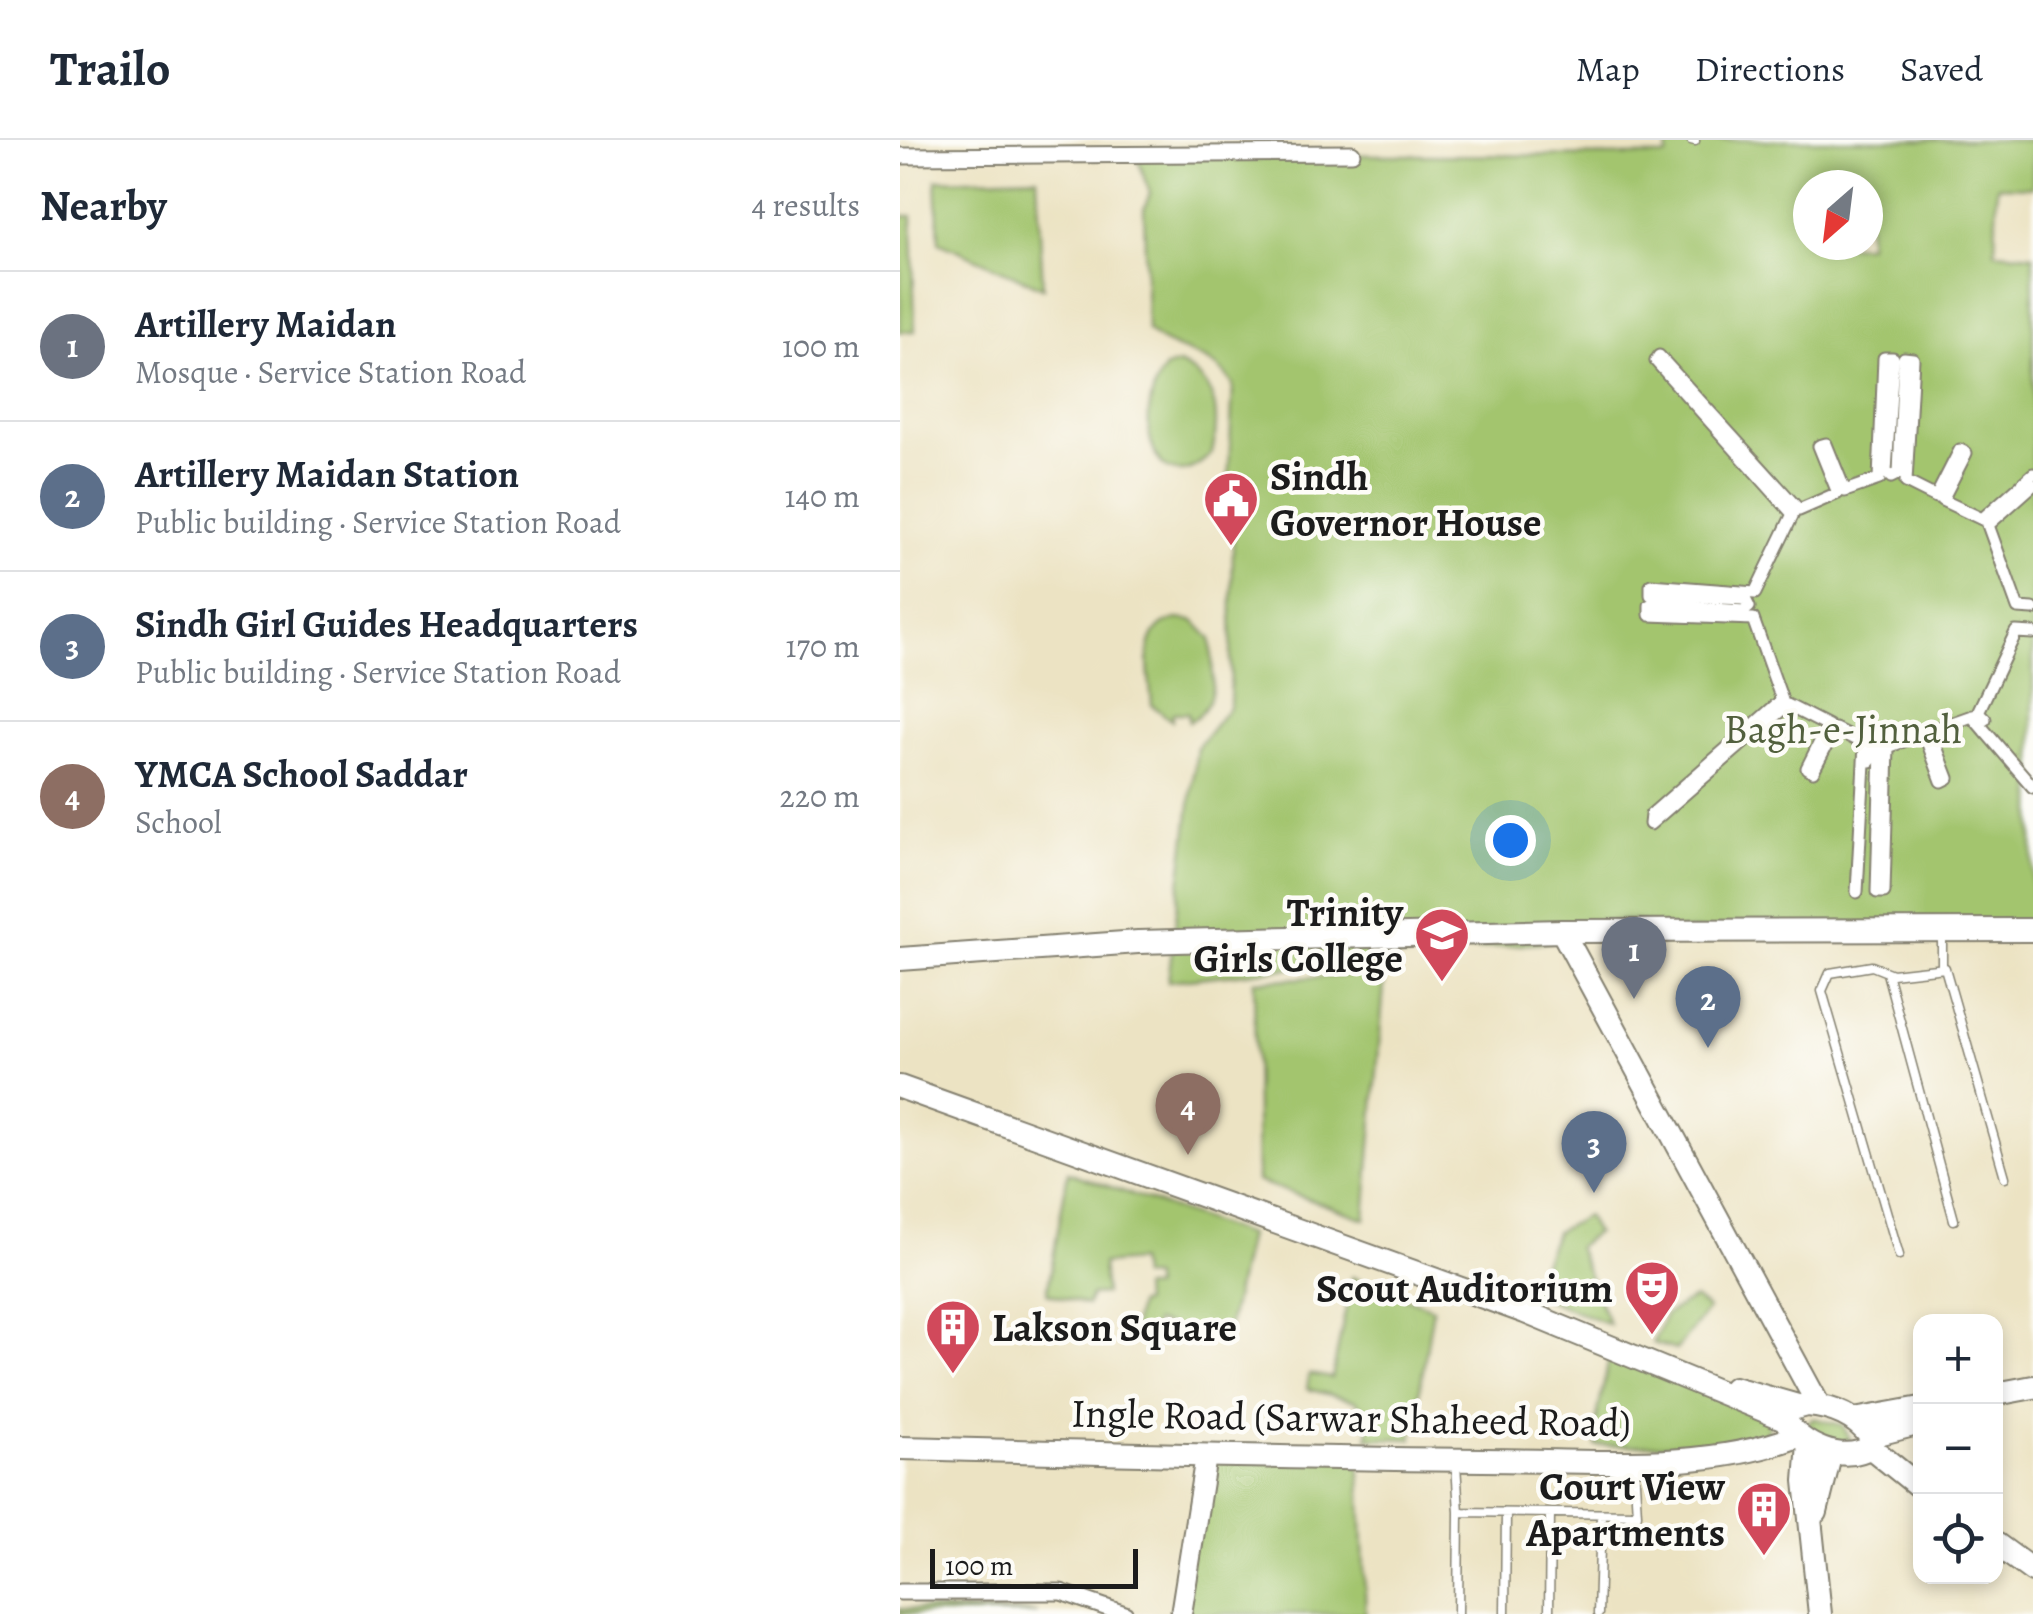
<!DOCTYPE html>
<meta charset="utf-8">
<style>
body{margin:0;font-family:Alegreya,serif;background:#f6f6f7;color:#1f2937}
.controls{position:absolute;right:30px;bottom:30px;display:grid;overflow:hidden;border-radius:20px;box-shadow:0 5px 15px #0003}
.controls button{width:90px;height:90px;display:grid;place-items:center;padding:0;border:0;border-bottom:2px solid #e0e1e3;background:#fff;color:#1f2937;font:50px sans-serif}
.compass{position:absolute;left:893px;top:30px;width:90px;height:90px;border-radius:50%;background:#fff;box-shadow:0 5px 15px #0003;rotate:208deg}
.scale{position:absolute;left:30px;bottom:25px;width:208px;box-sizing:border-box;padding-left:10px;border:5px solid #1c1c1c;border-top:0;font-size:28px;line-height:35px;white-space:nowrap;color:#1c1c1c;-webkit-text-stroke:8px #fdfcf7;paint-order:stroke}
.you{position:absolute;left:610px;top:700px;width:35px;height:35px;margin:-25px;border:8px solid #fff;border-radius:50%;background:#1a73e8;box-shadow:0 0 0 15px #1a73e833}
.badge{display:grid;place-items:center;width:65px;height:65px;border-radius:50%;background:#d1495b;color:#fff;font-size:32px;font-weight:700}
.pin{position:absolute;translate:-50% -82px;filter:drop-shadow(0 2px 5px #0008)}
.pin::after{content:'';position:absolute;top:52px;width:35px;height:30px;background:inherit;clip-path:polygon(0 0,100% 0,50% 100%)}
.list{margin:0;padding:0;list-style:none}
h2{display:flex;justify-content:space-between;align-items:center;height:130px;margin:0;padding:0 40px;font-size:42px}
h2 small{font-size:32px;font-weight:400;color:#747a83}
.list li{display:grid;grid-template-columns:65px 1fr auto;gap:30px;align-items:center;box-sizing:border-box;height:150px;padding:0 40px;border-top:2px solid #e0e1e3}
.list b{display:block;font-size:38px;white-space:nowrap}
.list p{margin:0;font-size:32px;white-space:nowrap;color:#747a83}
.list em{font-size:32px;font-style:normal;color:#747a83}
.icon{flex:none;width:55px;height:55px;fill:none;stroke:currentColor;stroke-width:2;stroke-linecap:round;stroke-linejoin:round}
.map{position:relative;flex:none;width:1133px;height:1474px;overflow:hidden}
header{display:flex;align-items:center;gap:60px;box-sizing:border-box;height:140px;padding:0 50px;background:#fff;border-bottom:2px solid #e0e1e3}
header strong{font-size:48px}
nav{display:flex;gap:55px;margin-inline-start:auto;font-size:35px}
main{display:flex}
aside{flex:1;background:#fff}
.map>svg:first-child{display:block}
.green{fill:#a3c56e;stroke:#607045;stroke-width:2.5;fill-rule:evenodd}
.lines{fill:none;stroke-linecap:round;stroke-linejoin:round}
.service-casing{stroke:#848070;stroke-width:11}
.pedestrian-casing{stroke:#848070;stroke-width:15}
.minor-casing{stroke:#848070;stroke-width:19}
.tertiary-casing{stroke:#848070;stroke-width:24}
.secondary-casing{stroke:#848070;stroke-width:26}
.service{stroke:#fff;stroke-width:8}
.pedestrian{stroke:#fff;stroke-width:11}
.minor{stroke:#fff;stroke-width:15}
.tertiary{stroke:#fff;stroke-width:20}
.secondary{stroke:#fff;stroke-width:22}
.labels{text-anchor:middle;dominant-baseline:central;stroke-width:9;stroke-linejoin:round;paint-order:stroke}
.poi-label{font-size:40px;font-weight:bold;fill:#1c1c1c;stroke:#fdfcf7;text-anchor:end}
.park-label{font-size:40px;fill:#52603d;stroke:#fdfcf7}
.street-label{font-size:40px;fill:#1c1c1c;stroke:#fdfcf7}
</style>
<header>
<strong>Trailo</strong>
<nav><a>Map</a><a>Directions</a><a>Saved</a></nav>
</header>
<main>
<aside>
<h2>Nearby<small>4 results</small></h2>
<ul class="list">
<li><span class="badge" style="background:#6b7280">1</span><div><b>Artillery Maidan</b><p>Mosque · Service Station Road</p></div><em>100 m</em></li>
<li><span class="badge" style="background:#5c6f8a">2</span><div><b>Artillery Maidan Station</b><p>Public building · Service Station Road</p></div><em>140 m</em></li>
<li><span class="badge" style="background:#5c6f8a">3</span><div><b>Sindh Girl Guides Headquarters</b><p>Public building · Service Station Road</p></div><em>170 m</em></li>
<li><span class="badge" style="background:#8d6e63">4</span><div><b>YMCA School Saddar</b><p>School</p></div><em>220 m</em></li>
</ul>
</aside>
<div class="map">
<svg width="1133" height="1474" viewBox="0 0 1133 1474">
<rect width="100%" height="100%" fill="#fdfcf7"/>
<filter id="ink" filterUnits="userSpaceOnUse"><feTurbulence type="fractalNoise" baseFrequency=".01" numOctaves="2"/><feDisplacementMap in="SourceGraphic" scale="20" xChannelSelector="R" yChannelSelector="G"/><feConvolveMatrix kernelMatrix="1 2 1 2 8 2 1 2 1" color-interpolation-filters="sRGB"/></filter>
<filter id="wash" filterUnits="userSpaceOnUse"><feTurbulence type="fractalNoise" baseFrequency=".0048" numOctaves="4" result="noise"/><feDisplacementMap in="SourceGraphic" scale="40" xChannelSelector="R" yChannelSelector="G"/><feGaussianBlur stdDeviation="2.25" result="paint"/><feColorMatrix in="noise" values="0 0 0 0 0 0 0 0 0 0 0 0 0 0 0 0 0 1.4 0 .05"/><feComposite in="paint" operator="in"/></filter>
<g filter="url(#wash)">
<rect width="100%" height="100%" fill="#ece3c3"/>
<!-- green -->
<path class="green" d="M768,0H1133V47L1097,46L1095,112L1133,115V788L752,791L268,841L297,608L330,566L334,352L328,348L333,245C313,210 273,216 247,190L244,69L250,53L236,14L767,16ZM908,45H968V105H908Z
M137,37L143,148L39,102L36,40Z
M0,76H12L15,191L0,192Z
M279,224C317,241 321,274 312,313C254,371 230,275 265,228Z
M277,479L294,481L311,499C312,531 321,564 289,582L288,573H273L272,581L252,565C250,535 236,487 277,479Z
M485,833L465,1079L357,1041L354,841Z
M168,1032L348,1095L328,1187L315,1185L312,1196L255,1182L251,1195L232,1191L238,1164L243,1163L242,1148H253V1138L241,1137L238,1121L202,1124L205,1154L191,1155L187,1165L147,1153Z
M686,1076L696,1093L677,1107L709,1184L630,1153L656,1092Z
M452,1137L533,1168L512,1299L468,1298L470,1276L455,1261L407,1249L409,1234L432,1238Z
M794,1158L808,1169L776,1210L753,1203L765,1175Z
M712,1204L873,1265L864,1303L696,1306L695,1287Z
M913,1278L942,1285L951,1300C935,1307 916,1298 906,1285Z
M459,1312L466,1474H281L307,1316Z
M0,1469L137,1473L0,1474Z"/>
</g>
<g filter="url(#ink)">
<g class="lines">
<!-- service casing -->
<g class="service-casing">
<path id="service" d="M791,0L795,1
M1042,828V792
M987,833L1054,1080
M999,1115L922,851L930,833L972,826L992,834L1045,828L1105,1037
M556,1324L559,1372L737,1374L734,1325
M558,1474L559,1372
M605,1474L606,1373
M649,1474L650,1373
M698,1474L701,1374"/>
</g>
<!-- pedestrian casing -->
<g class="pedestrian-casing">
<path id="pedestrian" d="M1133,345L1088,385L1118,468L1133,469
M1085,579L1078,572L1116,492L1133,493
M970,621L972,611L981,609L977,752H984L988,607L1024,593L1042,641L1048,638L1030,591L1072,576L1133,647
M957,752L965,604L935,589L913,631L907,628L928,586L887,565L750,684L751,675L882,560L853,479L750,475V465L844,471L849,467L845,459L751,455V445L855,453L893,374L756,221L759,216L899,370L938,353L919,306L926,304L945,351L979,339L984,218H993L986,332L991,337L999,333L1004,218L1013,219L1006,342L1036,357L1060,310L1066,313L1042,360L1082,379L1133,334"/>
</g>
<!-- minor casing -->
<g class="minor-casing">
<path id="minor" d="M0,16L452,13
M0,1452H161L225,1474"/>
</g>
<!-- tertiary casing -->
<g class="tertiary-casing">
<path id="tertiary" d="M281,1474L306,1316"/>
</g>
<!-- secondary casing -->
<g class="secondary-casing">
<path id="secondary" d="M662,791L919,1266
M0,819L238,802L662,791L1133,790
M0,947L625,1172L885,1279
M834,1248L898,1266
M1096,1254L1133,1247
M907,1265C932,1267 954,1275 970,1296V1307C944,1324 899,1306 885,1279L892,1269Z
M954,1280L1021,1268
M970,1296L1021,1283
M909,1303L906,1341L920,1474
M970,1307L1021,1348
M0,1308C194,1313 388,1318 583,1320C684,1320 802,1333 898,1296
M916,1372L931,1312
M1096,1404L1133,1431"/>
</g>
<!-- service -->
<use href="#service" class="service"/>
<!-- pedestrian -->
<use href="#pedestrian" class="pedestrian"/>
<!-- minor -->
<use href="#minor" class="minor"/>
<!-- tertiary -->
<use href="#tertiary" class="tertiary"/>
<!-- secondary -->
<use href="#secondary" class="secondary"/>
</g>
</g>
<!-- icons -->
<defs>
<g id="civic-pin" transform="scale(2.875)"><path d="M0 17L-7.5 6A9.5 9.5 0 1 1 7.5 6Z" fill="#d1495b" stroke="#fdfcf7"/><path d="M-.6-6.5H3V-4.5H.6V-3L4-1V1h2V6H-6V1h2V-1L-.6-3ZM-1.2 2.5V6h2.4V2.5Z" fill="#fff"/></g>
<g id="university-pin" transform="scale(2.875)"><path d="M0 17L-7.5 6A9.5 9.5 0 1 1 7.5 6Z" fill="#d1495b" stroke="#fdfcf7"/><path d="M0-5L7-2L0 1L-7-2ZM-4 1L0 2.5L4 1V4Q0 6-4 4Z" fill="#fff"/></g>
<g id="theatre-pin" transform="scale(2.875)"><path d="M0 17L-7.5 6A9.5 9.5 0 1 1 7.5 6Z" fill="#d1495b" stroke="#fdfcf7"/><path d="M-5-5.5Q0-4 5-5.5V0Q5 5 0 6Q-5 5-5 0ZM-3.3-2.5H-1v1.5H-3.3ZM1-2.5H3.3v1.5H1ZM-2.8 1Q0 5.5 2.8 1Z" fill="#fff"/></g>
<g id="building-pin" transform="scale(2.875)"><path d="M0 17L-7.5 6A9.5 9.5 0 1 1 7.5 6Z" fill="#d1495b" stroke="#fdfcf7"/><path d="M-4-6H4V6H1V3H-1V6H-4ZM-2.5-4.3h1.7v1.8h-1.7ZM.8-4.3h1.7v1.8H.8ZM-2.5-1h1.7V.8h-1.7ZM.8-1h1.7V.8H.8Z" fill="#fff"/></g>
</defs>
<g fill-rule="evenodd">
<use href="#civic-pin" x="331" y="359"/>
<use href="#university-pin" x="542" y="795"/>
<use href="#theatre-pin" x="752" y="1148"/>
<use href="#building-pin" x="53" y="1187"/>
<use href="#building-pin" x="864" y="1369"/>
</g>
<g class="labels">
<!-- poi labels -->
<g class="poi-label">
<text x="370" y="336" text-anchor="start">Sindh<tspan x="370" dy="46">Governor House</tspan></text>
<text x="503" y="772">Trinity<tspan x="503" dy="46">Girls College</tspan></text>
<text x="713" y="1148">Scout Auditorium</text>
<text x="92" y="1187" text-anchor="start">Lakson Square</text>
<text x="825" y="1346">Court View<tspan x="825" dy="46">Apartments</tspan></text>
</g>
<!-- park labels -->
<g class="park-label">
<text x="943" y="589">Bagh-e-Jinnah</text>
</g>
<!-- street labels -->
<g class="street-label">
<text transform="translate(451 1278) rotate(1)">Ingle Road (Sarwar Shaheed Road)</text>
</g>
</g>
</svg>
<div class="controls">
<button>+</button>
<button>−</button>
<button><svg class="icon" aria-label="locate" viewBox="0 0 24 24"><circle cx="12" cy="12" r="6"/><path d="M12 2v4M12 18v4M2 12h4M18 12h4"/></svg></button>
</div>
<svg class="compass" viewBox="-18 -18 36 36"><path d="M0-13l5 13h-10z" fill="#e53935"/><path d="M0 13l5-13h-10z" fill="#747a83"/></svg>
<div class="scale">100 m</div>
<div class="you"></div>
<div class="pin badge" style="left:734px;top:859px;background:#6b7280">1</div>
<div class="pin badge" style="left:808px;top:908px;background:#5c6f8a">2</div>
<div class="pin badge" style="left:694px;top:1053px;background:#5c6f8a">3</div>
<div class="pin badge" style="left:288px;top:1015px;background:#8d6e63">4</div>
</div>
</main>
